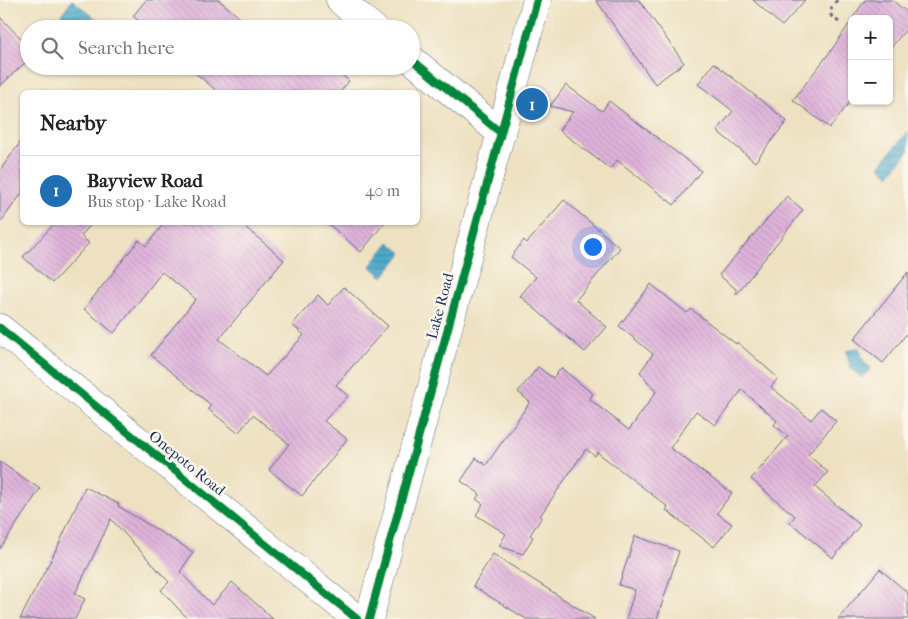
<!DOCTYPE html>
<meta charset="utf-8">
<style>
body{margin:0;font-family:"IM FELL French Canon",serif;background:#f2f2f2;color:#222}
.controls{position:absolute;right:15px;top:15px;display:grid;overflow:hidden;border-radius:8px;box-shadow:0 1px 4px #0004}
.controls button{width:45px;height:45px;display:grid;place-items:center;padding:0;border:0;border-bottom:1px solid #e0e0e0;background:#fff;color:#222;font:25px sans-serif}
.you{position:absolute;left:592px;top:246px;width:18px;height:18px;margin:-12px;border:4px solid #fff;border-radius:50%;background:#1a73e8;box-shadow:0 0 0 8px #1a73e833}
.badge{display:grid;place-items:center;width:32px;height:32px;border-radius:50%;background:#1f6fb2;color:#fff;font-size:16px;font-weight:700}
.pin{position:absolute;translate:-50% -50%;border:2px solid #fff;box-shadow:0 1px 5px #0006}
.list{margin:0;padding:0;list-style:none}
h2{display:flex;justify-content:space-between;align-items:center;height:65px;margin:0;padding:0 20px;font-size:21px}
h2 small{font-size:16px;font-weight:400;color:#767676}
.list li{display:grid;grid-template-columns:32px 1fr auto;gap:15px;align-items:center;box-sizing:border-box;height:70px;padding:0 20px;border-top:1px solid #e0e0e0}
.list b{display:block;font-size:19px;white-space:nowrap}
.list p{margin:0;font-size:16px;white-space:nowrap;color:#767676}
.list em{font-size:16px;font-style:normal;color:#767676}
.icon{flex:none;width:28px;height:28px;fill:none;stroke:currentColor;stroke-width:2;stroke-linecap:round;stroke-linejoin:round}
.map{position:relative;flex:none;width:908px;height:619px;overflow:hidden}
.search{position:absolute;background:#fff;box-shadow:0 1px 4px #0004;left:20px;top:20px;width:400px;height:55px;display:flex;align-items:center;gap:12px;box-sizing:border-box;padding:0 18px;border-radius:28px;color:#767676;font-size:19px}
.panel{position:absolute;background:#fff;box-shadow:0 1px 4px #0004;left:20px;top:90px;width:400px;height:135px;border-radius:8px}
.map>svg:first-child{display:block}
.water{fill:url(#water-rules);stroke:#336c94}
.building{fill:url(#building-back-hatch)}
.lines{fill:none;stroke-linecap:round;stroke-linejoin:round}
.minor-casing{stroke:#656d81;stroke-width:29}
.major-casing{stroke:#656d81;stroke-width:29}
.path{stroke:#656d81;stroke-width:3;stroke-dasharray:4 4;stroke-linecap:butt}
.minor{stroke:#fff;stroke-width:28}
.major{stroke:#fff;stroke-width:28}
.cycleway-casing{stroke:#fbf7ec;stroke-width:11}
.cycleway{stroke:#00873e;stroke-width:8}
.labels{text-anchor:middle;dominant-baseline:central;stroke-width:5;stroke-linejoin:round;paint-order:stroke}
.street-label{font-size:15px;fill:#1b2f5e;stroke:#fbf7ec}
</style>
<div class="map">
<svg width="908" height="619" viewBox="0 0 908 619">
<defs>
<pattern id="water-rules" width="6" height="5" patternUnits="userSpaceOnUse" patternTransform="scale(1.25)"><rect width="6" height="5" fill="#4baaca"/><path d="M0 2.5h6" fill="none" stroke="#3e8ba7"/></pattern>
<pattern id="building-back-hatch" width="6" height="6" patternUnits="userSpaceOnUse" patternTransform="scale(1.25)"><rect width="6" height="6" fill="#dfb2da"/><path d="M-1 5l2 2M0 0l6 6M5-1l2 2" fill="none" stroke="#bf99be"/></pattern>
</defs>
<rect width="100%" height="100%" fill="#fbf7ec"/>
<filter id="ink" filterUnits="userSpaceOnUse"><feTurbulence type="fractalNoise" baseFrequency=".02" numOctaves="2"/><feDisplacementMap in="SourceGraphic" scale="10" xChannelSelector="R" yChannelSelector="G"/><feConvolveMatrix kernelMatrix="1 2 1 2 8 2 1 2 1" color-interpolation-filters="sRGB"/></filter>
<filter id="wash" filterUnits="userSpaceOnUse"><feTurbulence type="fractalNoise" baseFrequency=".0096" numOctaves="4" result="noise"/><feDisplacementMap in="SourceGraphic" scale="20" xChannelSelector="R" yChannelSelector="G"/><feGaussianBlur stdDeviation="1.12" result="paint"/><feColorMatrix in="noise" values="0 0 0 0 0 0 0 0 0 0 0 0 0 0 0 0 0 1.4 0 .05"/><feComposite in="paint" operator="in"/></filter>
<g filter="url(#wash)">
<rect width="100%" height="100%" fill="#eee1c1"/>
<!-- water -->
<path class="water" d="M72,0L99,21L94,29H78L61,15Z
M908,131V152L889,175L879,166Z
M389,242L402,253L383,277L370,266Z
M859,347L864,363L871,368L862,378L851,369L846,351Z"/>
<g id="blocks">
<!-- building -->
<path class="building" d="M146,0H219L253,29H144L146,27L133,16Z
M596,0H639L684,63L655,84Z
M753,0H805L782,26Z
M865,0H892L908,13V27L889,50V19H852Z
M0,17L29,47V59L0,86Z
M852,20V99L830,128L793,100L830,52Z
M714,63L787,121L755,162L717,131L733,111L698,84Z
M187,66H331L349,81L340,92H218Z
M566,85L602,111L609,101L701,171L674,205L617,160L610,169L559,130L573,112L550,106Z
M22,140V193L0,223V170Z
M787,196L803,210L736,295V289L719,275Z
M564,200L620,248L576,300L607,327L585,352L520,296L536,277L511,257L524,240L527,243Z
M56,222H93L81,236L89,243L52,283L23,257Z
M165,222H239L284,260L219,339L266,376L304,335L292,325L318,295L328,305L344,287L388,326L336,385L348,396L324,421L347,439L302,496L269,470L289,444L253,415L238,433L208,409L211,405L151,355L196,299L162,272L114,333L84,309L139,240L146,246Z
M326,222H385L361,252Z
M908,272V332L883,363L854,339Z
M651,284L687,313L691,309L736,344L737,342L778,378L771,387L811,420L821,408L836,421L808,455L828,472L815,487L860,525L833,558L790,522L795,516L751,479L788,436L774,425L777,421L742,390L715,425L696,411L670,448L732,493L717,513L732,524L714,547L666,510L668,507L597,452L595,456L586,449L540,516L542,517L530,535L533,537L523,554L499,546L506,534L476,515L483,504L476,499L480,494L461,481L476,458L486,465L530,402L518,392L538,367L553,378L561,368L593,394L589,399L629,430L656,392L640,372L653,354L619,326Z
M0,462L40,489L0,549Z
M85,487L119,504L118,506L193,552L180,572L212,605L232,582L273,619H188L161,590L169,582L111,519L75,594L85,599L75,619H20L58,546Z
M635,536L679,551L657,619H626L635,590L619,585Z
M493,554L595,619H526L473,586Z
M880,569L908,593V619H838Z"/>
</g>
</g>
<g filter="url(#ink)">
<use href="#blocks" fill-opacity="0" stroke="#656d81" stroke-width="1"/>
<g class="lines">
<!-- minor casing -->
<g class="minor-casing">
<path id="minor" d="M340,0L374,29
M411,59L501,133
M0,328L357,619"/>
</g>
<!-- major casing -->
<g class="major-casing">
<path id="major" d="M369,619L537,0"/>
</g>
<!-- path -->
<path class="path" d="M837,0L832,7L830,13L832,17L839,22"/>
<!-- minor -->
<use href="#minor" class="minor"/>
<!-- major -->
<use href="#major" class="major"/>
<!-- cycleway casing -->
<g class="cycleway-casing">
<path id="cycleway" d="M411,59L501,133
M0,328L357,619
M369,619L537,0"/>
</g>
<!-- cycleway -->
<use href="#cycleway" class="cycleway"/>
</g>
</g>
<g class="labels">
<!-- street labels -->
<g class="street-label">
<text transform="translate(440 306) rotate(-75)">Lake Road</text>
<text transform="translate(187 463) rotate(39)">Onepoto Road</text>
</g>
</g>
</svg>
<div class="controls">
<button>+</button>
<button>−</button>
</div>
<div class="you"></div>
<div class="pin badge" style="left:532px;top:104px">1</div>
<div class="search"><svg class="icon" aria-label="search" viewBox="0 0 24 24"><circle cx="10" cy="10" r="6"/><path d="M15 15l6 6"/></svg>Search here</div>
<section class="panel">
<h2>Nearby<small></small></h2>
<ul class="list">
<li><span class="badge">1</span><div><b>Bayview Road</b><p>Bus stop · Lake Road</p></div><em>40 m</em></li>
</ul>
</section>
</div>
